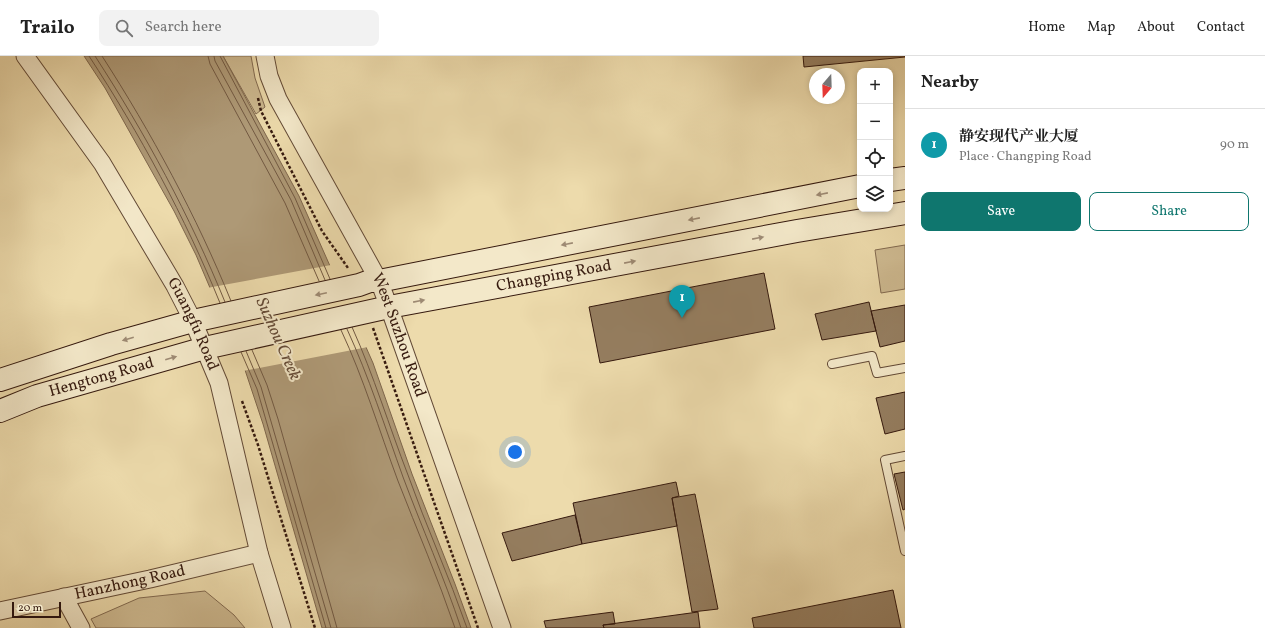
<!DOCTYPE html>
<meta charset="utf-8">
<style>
body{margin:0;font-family:Vollkorn,"Noto Serif SC",serif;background:#f2f2f2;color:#222}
.controls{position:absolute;right:12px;top:12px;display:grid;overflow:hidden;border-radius:8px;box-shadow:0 2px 6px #0003}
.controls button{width:36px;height:36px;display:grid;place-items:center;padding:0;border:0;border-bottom:1px solid #e0e0e0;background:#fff;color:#222;font:20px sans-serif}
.compass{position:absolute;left:809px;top:12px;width:36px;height:36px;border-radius:50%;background:#fff;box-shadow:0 2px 6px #0003;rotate:199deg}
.scale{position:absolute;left:12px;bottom:10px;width:49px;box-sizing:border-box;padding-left:4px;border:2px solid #35190e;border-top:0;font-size:11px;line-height:14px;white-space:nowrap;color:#35190e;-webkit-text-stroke:3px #f3e8c9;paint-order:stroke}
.you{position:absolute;left:515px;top:396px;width:14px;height:14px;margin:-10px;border:3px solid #fff;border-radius:50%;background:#1a73e8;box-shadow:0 0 0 6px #1a73e833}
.badge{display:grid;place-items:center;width:26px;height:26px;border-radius:50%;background:#0f766e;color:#fff;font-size:13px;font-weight:700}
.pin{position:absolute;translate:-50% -33px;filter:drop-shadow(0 1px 2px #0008)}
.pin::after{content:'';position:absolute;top:21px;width:14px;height:12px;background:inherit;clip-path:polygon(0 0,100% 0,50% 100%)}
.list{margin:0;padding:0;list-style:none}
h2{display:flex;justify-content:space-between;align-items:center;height:52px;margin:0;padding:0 16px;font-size:17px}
h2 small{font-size:13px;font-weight:400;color:#767676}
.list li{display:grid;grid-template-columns:26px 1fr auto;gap:12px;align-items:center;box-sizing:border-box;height:72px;padding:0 16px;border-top:1px solid #e0e0e0}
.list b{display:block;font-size:15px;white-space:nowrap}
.list p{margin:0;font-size:13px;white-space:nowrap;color:#767676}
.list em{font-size:13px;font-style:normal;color:#767676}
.actions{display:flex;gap:8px;padding:12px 16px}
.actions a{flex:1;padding:9px 0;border:1px solid #0f766e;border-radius:8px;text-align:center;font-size:14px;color:#0f766e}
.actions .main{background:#0f766e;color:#fff}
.icon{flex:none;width:22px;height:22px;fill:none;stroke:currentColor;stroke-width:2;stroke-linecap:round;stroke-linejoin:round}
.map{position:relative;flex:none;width:905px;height:572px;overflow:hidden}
header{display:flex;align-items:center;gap:24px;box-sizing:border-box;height:56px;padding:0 20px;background:#fff;border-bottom:1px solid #e0e0e0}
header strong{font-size:19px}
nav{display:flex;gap:22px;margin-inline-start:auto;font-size:14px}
.search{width:280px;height:36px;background:#f2f2f2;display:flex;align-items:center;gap:10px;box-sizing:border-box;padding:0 14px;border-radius:8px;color:#767676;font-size:15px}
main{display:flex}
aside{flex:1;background:#fff}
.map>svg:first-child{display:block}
.green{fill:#ceba91;stroke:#826a50}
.water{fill:#ae9976;stroke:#7e664c}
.pier{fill:#eddbac}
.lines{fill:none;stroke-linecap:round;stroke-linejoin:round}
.shore{stroke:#725942;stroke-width:1}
.building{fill:#957e60;stroke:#35190e}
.lane-casing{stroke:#634a36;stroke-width:10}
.street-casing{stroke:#634a36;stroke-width:19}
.secondary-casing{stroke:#35190e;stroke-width:24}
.path{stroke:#35190e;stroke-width:2.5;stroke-dasharray:3 2;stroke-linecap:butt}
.lane{stroke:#f3e8c9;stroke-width:8}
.street{stroke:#f3e8c9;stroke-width:17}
.secondary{stroke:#f3e8c9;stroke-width:22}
.oneway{fill:#9e8b75}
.labels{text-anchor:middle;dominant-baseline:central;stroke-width:4;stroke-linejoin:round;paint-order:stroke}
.street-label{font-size:16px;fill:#35190e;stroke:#f3e8c9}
.water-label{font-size:17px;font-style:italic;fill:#654c38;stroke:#f3e8c9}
</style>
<header>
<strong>Trailo</strong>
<div class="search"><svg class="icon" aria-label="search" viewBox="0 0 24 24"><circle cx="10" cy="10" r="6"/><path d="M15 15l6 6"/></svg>Search here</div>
<nav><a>Home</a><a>Map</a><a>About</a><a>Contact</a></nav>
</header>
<main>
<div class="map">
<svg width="905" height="572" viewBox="0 0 905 572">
<rect width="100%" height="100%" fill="#eddbac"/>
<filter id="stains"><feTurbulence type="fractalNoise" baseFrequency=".005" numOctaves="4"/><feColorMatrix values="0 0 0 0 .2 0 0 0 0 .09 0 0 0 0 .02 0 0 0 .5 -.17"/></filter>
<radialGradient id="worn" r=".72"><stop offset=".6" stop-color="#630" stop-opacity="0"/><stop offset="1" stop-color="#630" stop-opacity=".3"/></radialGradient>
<!-- green -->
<path class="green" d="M223,0H251L255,22L265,51L256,58Z
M905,189V233L881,237L875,194Z
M205,535L234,559L245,572H96L91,563L139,542Z"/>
<!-- water -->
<path class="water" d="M84,0H223L299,140L373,307L412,418L455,528L471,572H322L263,368L245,314L196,199L174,155L105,32Z"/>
<!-- pier -->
<path class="pier" d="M331,209L368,291L243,315L207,232Z"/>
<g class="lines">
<!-- shore -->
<path class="shore" d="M89,0C140,78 185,161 220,247
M95,0C145,77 190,160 225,246
M102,0C151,76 197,161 231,245
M208,0L210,8L285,147L319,225
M214,0L215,5L291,144L325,224
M220,0L295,142L330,223
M352,271C374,320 389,370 408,419C426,470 449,520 467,572
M347,273C369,321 385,371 403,421C422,472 444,521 461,572
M341,274C364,323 379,374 398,425C417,474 438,522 455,572
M252,294L267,329L278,363L337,572
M246,295L261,331L331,572
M241,296L257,333L326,572"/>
</g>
<!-- building -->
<path class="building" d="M803,0H905V1L804,11Z
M764,217L775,273L600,307L589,251Z
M869,246L876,275L822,284L815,258Z
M905,249V285L880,291L871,255Z
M905,336V373L885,378L876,342Z
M905,416V453L903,454L894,418Z
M676,426L679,440L672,442L677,470L582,488L573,447Z
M695,438L718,553L692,556L672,442Z
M575,459L582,488L512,505L502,477Z
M893,534L901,572H754L752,562Z
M613,556L615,568L603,569L604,572H546L544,565Z
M698,556L700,572H604L603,569Z"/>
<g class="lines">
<!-- lane casing -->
<g class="lane-casing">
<path id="lane" d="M832,308L872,300L877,317L905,312
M905,400L885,404L905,495"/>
</g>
<!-- street casing -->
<g class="street-casing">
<g id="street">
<path id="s1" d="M25,0L102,107L175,230L193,265L219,327L259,497L282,572"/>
<path id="s2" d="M265,0L269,20L278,43L379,225L389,251L502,572"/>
<path d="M64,541L81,572"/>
<path id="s3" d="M0,555L150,523L259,497"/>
</g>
</g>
<!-- secondary casing -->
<g class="secondary-casing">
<g id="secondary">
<path d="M890,124L905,122"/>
<path d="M0,324L111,288L193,265L359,229L370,225H379L860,130"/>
<path id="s4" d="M0,355L37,340L205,292L389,251L797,175L905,157"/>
</g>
</g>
<!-- path -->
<path class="path" d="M258,42L261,55L322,175L348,212
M373,272L478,572
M242,345L258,389L315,572"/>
<!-- lane -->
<use href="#lane" class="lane"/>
<!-- street -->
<use href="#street" class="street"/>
<!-- secondary -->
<use href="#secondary" class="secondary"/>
</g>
<!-- one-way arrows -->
<defs><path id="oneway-solid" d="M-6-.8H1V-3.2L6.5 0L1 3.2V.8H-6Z"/></defs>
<g class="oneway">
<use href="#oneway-solid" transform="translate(822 138) rotate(169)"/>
<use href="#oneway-solid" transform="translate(694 163) rotate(169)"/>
<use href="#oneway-solid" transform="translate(758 182) rotate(-11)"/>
<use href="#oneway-solid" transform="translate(567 188) rotate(169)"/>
<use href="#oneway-solid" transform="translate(630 206) rotate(-11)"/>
<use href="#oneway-solid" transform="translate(321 238) rotate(168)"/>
<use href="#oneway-solid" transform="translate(419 245) rotate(-11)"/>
<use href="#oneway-solid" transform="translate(128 283) rotate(164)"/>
<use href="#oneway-solid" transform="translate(171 302) rotate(-16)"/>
</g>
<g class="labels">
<!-- street labels -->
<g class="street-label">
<text stroke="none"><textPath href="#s4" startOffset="571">Changping Road</textPath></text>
<text stroke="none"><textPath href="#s1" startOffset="317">Guangfu Road</textPath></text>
<text stroke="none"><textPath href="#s2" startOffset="311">West Suzhou Road</textPath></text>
<text stroke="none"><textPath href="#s4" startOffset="107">Hengtong Road</textPath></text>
<text stroke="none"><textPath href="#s3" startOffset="133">Hanzhong Road</textPath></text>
</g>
<!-- water labels -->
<g class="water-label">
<text transform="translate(278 283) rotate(66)">Suzhou Creek</text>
</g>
</g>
<rect width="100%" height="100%" filter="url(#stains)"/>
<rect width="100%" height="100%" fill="url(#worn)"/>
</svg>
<div class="controls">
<button>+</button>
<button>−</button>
<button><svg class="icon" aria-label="locate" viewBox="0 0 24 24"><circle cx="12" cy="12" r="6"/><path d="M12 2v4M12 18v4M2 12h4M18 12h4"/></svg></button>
<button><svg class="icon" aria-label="layers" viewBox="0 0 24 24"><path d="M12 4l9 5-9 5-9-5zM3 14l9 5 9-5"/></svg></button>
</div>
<svg class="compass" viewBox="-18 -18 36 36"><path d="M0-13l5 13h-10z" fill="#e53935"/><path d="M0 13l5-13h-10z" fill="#767676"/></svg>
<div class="scale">20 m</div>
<div class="you"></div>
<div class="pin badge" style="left:682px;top:262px;background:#0f9aa8">1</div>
</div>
<aside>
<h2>Nearby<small></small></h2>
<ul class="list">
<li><span class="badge" style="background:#0f9aa8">1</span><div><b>静安现代产业大厦</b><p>Place · Changping Road</p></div><em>90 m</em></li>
</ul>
<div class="actions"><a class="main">Save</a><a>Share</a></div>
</aside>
</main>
